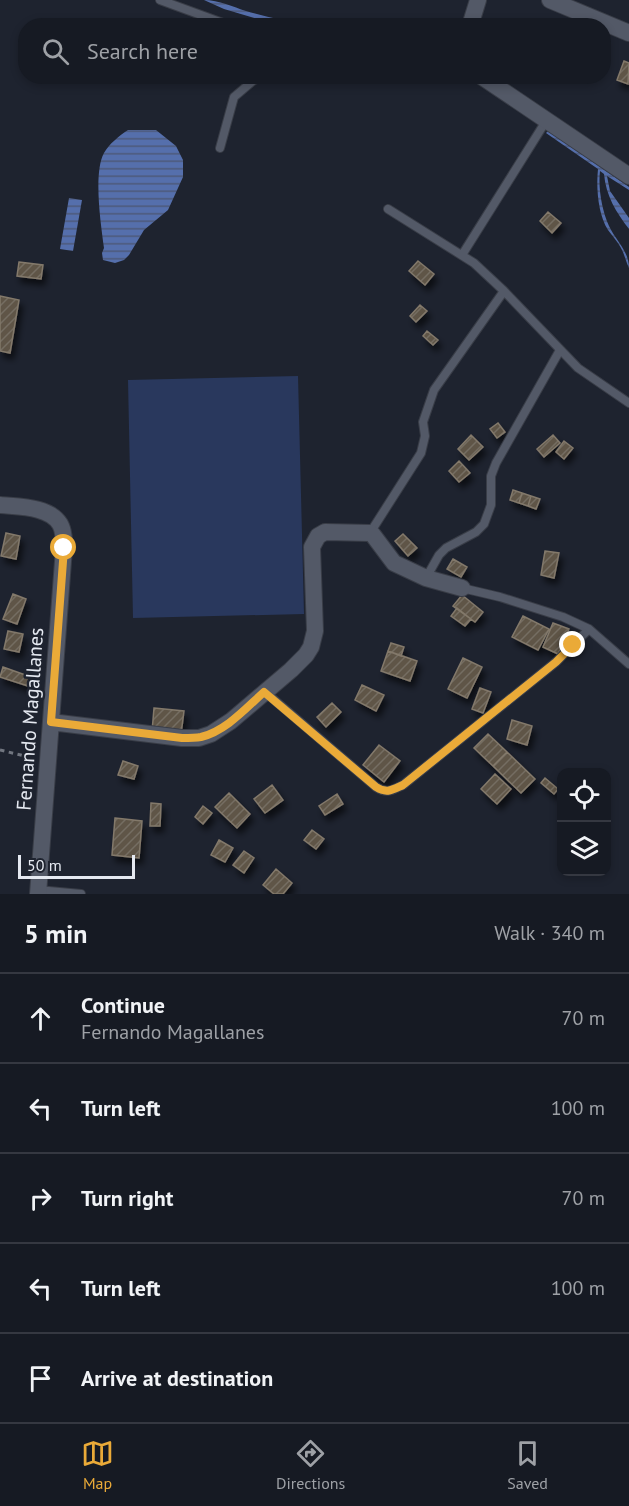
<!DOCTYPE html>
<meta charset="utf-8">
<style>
body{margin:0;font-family:"PT Sans",sans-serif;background:#232730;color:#f1f3f6}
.controls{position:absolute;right:18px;bottom:18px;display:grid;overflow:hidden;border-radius:12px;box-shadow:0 3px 9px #0003}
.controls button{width:54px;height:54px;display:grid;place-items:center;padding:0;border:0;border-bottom:2px solid #353841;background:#161a23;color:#f1f3f6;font:30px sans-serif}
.scale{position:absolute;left:18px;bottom:15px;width:117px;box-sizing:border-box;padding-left:6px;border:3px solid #e5e9f1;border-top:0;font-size:16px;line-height:21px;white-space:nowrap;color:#e5e9f1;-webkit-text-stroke:4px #1e232f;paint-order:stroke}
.stop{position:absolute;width:18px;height:18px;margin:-14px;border:4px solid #eaaa38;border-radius:50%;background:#fff}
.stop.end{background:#eaaa38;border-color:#fff;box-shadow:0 2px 6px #0008}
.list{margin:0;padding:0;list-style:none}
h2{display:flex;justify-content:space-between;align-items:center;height:78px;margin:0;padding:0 24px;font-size:26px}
h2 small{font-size:20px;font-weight:400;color:#9ea1a6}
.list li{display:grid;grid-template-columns:39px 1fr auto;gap:18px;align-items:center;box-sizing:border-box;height:90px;padding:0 24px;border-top:2px solid #353841}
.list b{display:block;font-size:22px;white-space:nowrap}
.list p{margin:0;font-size:20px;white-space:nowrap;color:#9ea1a6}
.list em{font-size:20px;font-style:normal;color:#9ea1a6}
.icon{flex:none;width:33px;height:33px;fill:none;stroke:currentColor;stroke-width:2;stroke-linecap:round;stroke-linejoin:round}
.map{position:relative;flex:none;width:629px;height:894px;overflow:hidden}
.search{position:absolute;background:#161a23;box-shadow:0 3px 9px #0003;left:18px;right:18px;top:18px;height:66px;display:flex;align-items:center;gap:15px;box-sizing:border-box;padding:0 21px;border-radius:24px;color:#9ea1a6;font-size:22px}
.sheet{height:528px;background:#161a23}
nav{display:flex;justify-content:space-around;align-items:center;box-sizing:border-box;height:84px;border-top:2px solid #353841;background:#161a23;font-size:16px;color:#9ea1a6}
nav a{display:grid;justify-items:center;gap:3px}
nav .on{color:#eaaa38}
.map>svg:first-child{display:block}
.pitch{fill:#29385d}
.water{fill:url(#water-rules)}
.building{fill:url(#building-hatch);stroke:#83796b;stroke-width:1.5;filter:url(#shadow)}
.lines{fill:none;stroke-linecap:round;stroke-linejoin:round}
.service-casing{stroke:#393d47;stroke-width:10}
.minor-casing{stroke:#393d47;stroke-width:18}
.path{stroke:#717680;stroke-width:3;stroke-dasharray:4.5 4.5;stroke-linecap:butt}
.service{stroke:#535967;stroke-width:8}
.minor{stroke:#535967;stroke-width:16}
.route{stroke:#eaaa38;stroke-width:8}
.labels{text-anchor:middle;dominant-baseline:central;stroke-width:5;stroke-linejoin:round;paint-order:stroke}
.street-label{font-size:20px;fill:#e5e9f1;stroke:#1e232f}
</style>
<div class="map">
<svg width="629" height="894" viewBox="0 0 629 894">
<defs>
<pattern id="water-rules" width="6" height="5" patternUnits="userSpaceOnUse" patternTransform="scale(1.5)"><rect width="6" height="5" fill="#556fac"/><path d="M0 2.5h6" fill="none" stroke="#4d5a7a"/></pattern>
<pattern id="building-hatch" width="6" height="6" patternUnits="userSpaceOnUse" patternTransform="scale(1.5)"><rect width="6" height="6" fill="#5e5547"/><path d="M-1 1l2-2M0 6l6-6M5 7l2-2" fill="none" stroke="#756d62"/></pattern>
<filter id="shadow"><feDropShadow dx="3.5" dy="6" stdDeviation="3" flood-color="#0009"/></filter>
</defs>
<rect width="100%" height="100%" fill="#1e232f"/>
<!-- pitch -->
<path class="pitch" d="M298,376L304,614L133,618L128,380Z"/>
<!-- water -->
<path class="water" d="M204,0C219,0 233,7 246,11C267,17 287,21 308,25H278L224,9Z
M128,130H156L176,146L183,160V177L168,210L144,230L129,255L124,260L115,263L103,260L102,253L104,248C101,225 93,173 104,153C109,144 119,136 128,130Z
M548,131L629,187V190L607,176L610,191L629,218V229C616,212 606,196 604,174L600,171C598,189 602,210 609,226C616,241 629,251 629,268C626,262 625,256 622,250C619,243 613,237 608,230C598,214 596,188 598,169L546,133Z
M69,198L82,200L73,251L60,249Z"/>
<!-- building -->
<path class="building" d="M624,61L629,63L628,84L617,80Z
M548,212L561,223L552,233L540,221Z
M418,261L434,274L425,285L409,271Z
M19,262L43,265L41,279L17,276Z
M0,296L19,300L10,353L0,351Z
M420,305L427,311L416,322L410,316Z
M427,331L438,340L433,345L423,336Z
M498,423L505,432L497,438L490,429Z
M471,435L483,447L469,460L458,449Z
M553,435L560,443L544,457L537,449Z
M564,441L573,448L564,459L556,452Z
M459,461L470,473L459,482L449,471Z
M513,490L522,493L519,503L510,500Z
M522,493L531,496L528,506L519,503Z
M531,496L540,499L536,509L528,506Z
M6,533L20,536L16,559L1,556Z
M403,534L417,548L408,556L395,541Z
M545,551L559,553L554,578L541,575Z
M453,559L467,567L461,577L447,569Z
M13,594L26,599L17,624L3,619Z
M462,595L483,612L475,622L453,606Z
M457,608L471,619L465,626L451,616Z
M523,616L549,629L538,650L512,637Z
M553,623L569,629L558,654L543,647Z
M8,631L23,634L19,652L4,649Z
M391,643L404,647L401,656L388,651Z
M388,651L417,661L410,681L381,671Z
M463,658L482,667L467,698L448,689Z
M3,667L31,677L28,686L0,677Z
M362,685L384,695L376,711L355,700Z
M480,688L491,692L483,713L472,709Z
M332,703L341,712L326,727L317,717Z
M154,708L184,711L181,734L152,732Z
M512,720L532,726L527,745L507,739Z
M488,734L507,752L493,766L474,748Z
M379,745L400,761L384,782L363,765Z
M507,752L535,779L521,793L493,766Z
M123,761L138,766L134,779L118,775Z
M495,774L511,789L497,804L481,789Z
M545,778L558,789L554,794L541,783Z
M272,785L283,800L265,813L254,799Z
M229,793L250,814L237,828L215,807Z
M337,794L343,804L325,815L319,806Z
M151,803L161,804L160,826H150Z
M203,806L212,813L203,824L195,817Z
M115,818L142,821L139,858L112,855Z
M312,830L324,839L316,849L304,840Z
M219,840L233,848L225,862L211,855Z
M244,851L254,858L244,873L233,865Z
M276,869L292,883L283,894H274L263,885Z"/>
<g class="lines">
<!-- service casing -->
<g class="service-casing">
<path id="service" d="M160,0L231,26
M220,148L234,97L254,80L264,76
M388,209L474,263L504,291L578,368L629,403
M462,255L546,121
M370,533L421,453L425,436L423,422L434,390L504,291
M426,578L439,555L446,548L476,532L484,524L491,505V476L496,463L560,350
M462,588L500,597L563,617L589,629L629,664
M265,692L376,787C387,794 392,790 403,785L556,662L589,629
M38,890L81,894"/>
</g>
<!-- minor casing -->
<g class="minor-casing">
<path id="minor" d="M550,0L629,33
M470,26L478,0
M481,76L629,176
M0,505C18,507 49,506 60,524C64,531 64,540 64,548L38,894
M51,722L182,738H199L211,734L231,721L291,670L306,655L311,647L315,631L312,547L318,536L325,532L370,533L373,535L394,563L426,578L462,588"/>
</g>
<!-- path -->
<path class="path" d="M0,750L33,758"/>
<!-- service -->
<use href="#service" class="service"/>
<!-- minor -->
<use href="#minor" class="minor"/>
</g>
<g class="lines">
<!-- route -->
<path class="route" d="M64,548L51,722L182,738C188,738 195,738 201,737C226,731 246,708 264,692L376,787C387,794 392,790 403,785L556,662L573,645"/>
</g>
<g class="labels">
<!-- street labels -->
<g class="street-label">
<text transform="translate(30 719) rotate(-86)">Fernando Magallanes</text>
</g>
</g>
</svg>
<div class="controls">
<button><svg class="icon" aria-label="locate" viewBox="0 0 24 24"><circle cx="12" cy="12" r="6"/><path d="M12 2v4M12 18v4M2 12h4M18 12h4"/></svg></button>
<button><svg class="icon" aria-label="layers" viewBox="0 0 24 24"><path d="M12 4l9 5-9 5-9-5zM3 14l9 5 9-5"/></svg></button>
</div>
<div class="scale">50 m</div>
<div class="stop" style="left:64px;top:548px"></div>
<div class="stop end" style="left:573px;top:645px"></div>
<div class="search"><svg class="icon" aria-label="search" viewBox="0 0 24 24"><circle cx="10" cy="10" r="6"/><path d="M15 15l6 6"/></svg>Search here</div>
</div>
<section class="sheet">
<h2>5 min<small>Walk · 340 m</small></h2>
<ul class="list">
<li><svg class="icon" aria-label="ahead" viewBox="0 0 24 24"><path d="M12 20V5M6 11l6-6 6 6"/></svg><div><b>Continue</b><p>Fernando Magallanes</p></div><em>70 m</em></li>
<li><svg class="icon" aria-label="left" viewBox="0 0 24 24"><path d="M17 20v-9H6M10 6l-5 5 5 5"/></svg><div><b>Turn left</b></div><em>100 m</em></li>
<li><svg class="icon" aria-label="right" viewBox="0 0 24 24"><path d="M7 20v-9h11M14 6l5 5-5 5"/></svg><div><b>Turn right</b></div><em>70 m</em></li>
<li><svg class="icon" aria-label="left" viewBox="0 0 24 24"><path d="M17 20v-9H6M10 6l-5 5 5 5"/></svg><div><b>Turn left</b></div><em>100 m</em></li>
<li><svg class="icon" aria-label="arrive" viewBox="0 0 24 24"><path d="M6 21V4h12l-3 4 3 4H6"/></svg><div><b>Arrive at destination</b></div></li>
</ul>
</section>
<nav>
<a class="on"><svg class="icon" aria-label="map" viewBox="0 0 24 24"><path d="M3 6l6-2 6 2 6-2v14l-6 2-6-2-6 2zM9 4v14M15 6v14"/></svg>Map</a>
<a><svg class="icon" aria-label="directions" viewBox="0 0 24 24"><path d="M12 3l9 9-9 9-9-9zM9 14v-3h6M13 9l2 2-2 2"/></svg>Directions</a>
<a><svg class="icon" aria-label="saved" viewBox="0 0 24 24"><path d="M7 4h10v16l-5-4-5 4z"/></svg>Saved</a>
</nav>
